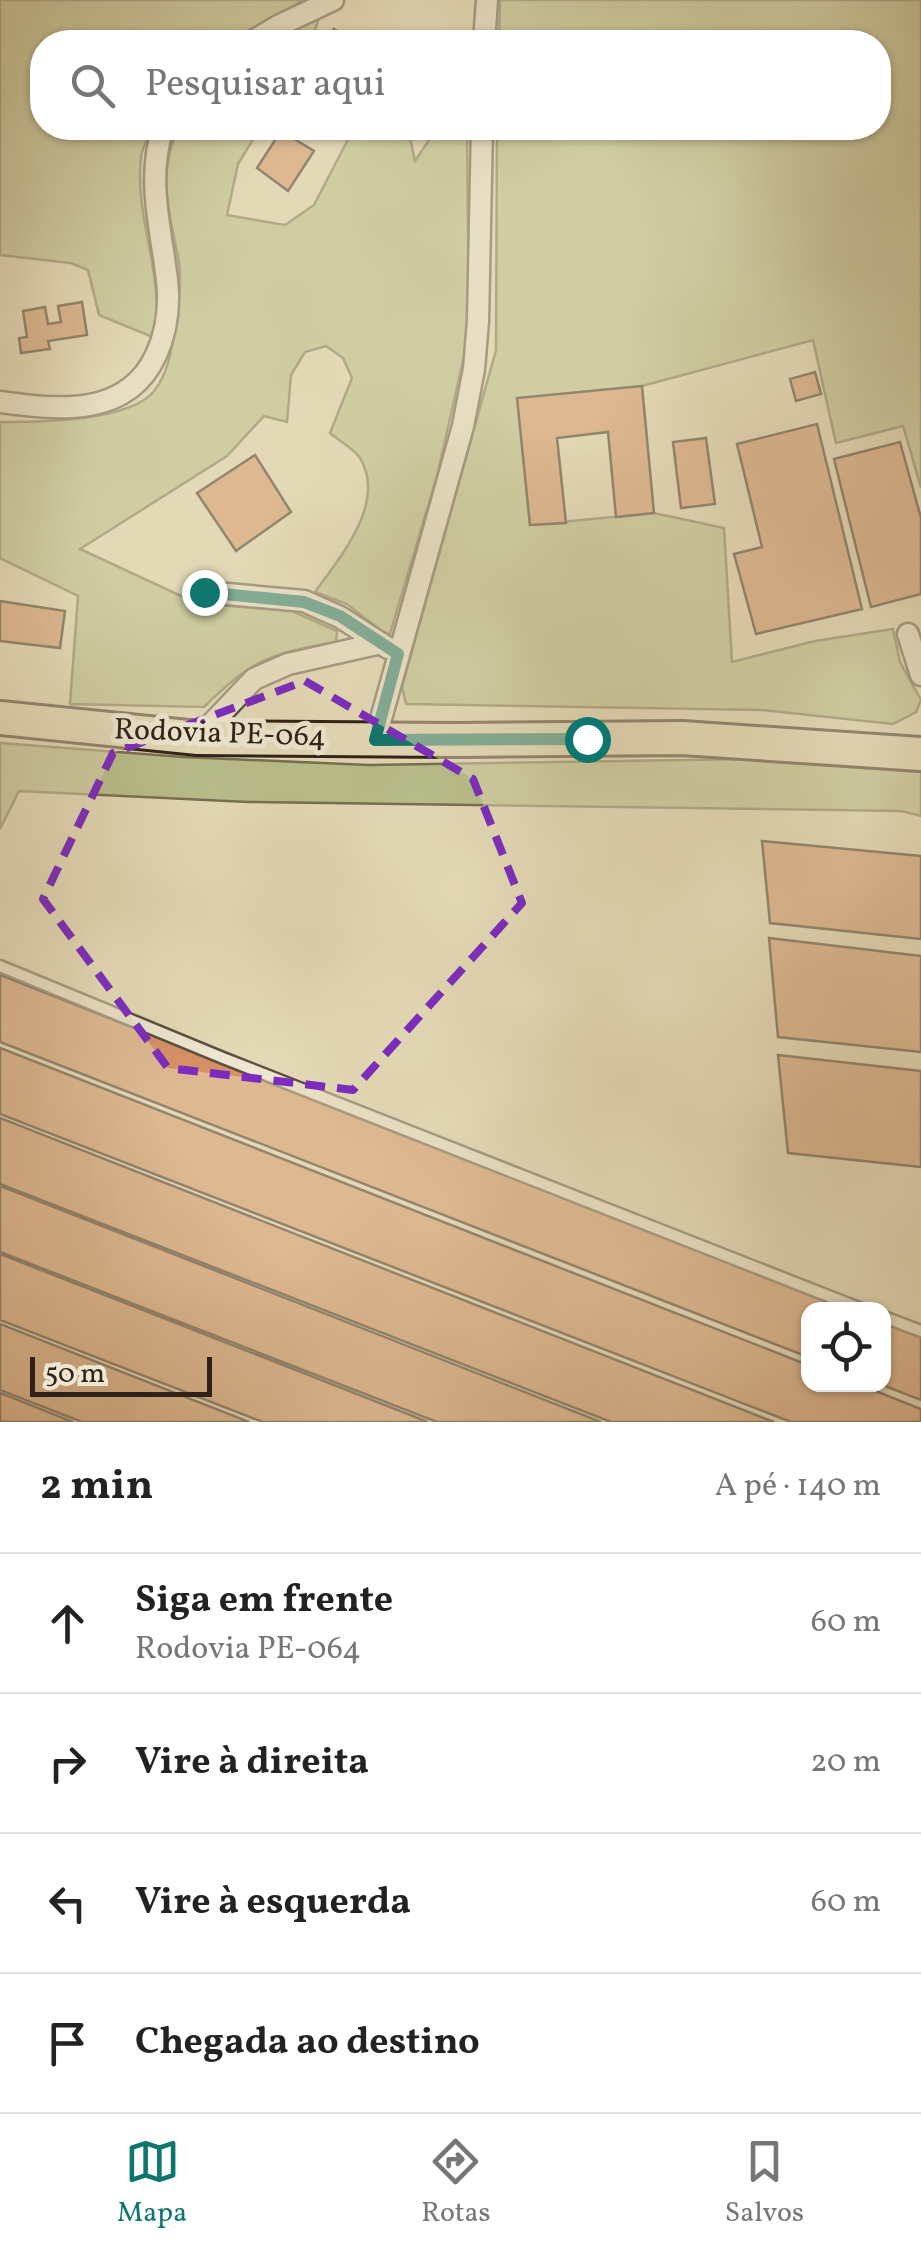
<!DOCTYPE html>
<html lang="pt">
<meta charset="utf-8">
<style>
body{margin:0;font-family:Vollkorn,serif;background:#f6f6f6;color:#222}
.controls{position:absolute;right:30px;bottom:30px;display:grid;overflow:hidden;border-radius:20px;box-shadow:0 2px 8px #0004}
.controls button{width:90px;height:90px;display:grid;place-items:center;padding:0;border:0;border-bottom:2px solid #e0e0e0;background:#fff;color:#222;font:50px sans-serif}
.scale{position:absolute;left:30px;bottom:25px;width:182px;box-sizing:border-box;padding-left:10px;border:5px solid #312118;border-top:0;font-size:28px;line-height:35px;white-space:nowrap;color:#312118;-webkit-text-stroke:8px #ede6d0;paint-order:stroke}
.stop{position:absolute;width:30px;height:30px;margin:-22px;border:8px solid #0f766e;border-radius:50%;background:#fff}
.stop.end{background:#0f766e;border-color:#fff;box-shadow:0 2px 10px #0008}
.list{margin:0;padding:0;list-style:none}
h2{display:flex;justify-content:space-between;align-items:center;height:130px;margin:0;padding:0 40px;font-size:42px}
h2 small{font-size:32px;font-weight:400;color:#767676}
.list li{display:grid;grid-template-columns:65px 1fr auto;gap:30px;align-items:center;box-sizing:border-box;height:140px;padding:0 40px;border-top:2px solid #e0e0e0}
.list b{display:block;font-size:38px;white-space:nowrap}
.list p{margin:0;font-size:32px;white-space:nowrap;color:#767676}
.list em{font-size:32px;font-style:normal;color:#767676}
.icon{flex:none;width:55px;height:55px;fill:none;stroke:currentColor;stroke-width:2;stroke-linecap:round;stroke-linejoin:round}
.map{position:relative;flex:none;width:921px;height:1422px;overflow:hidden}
.search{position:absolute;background:#fff;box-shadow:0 2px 8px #0004;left:30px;right:30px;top:30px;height:110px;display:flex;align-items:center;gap:25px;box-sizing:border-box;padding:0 35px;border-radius:40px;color:#767676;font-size:38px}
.sheet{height:690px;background:#fff}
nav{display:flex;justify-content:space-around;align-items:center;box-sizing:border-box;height:140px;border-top:2px solid #e0e0e0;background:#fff;font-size:28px;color:#767676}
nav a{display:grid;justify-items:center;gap:5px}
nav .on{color:#0f766e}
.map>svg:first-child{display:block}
.green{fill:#b9be8b;stroke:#757052;stroke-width:2.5}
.building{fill:#d59165;stroke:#312118;stroke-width:2.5}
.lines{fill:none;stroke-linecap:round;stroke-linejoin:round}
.lane-casing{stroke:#5e4f40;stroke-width:15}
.street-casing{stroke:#5e4f40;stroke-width:25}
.primary-casing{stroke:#312118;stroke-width:38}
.lane{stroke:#ede6d0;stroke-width:10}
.street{stroke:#ede6d0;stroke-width:20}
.primary{stroke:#e4d9b6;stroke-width:32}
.route{stroke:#0f766e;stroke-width:12}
.marked{fill:none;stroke:#7b2cbf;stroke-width:8;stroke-dasharray:20 12;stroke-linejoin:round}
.labels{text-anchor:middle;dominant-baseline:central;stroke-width:10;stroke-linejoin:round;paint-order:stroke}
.street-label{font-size:30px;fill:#312118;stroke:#ede6d0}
</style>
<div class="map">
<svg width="921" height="1422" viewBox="0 0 921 1422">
<rect width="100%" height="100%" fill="#e4d9b6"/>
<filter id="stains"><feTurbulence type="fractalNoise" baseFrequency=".002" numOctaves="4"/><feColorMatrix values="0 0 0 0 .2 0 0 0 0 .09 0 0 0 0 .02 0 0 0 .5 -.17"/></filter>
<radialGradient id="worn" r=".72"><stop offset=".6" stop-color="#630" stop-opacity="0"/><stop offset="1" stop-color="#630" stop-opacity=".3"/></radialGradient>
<!-- green -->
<path class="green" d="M0,0H304L228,42H42V128H153C149,136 142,147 141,157C134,218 165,274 155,338L99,315L88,270L71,263L0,255Z
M500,0H921V488L903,426L836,443L813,340L642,386L518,398L530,525L654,513L724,528L732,662L815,641L893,629L900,662L921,700L916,712L893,724L761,710L406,704L402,687L496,350L497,128H878V42H499Z
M320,15L311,42H271Z
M178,128H260L238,164L227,215L285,225L314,205L354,128H408L415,161L437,128H467L469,334L437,476L389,637L347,604L315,592C340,557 387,503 360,458C354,449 338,440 330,433L352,378L343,358L326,346L305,352L291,375L287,422L264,416L227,456L80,549L196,603L292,611L337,631L336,642C269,654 253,659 204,707L70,704L78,596L0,558V422C37,422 131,422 155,390C168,372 171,353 174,332C178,310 182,285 179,263C170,211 156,180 178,128Z
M0,743L183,757L369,765L751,759L921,772V816L901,811L248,802L19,791L0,829Z"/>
<!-- building -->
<path class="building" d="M334,29L355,42H325Z
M281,131L314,151L288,191L257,168Z
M82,302L87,335L48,341L50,349L21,353L19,338L27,337L23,311L45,307L48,324L61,322L58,306Z
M815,372L821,394L796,401L790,379Z
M642,386L654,513L616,517L608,432L557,438L566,523L530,525L517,398Z
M817,424L862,609L756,634L734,554L762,547L737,444Z
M706,438L715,504L681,508L673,442Z
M900,442L921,518V594L871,607L834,459Z
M255,455L291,512L236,551L197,493Z
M0,601L65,611L60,648L0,641Z
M762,841L921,856V939L770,923Z
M769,938L921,956V1052L778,1037Z
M0,975L850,1310H808V1357L0,1042Z
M0,1048L808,1365V1384H858L921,1409V1422H791L0,1114Z
M778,1055L921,1071V1167L788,1153Z
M0,1118L774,1422H611L0,1184Z
M0,1186L601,1422H437L0,1252Z
M0,1254L428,1422H263L0,1320Z
M884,1323L921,1337V1400L880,1384H884Z
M0,1324L249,1422H82L0,1390Z
M0,1393L73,1422H0Z"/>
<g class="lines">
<!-- lane casing -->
<g class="lane-casing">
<path id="lane" d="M0,966L223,1058L864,1310
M884,1317L921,1331"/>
</g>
<!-- street casing -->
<g class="street-casing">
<path id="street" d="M251,42L280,25L333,0
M484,42L487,0
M0,402C58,410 127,418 156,355C167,331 170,306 167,280C161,228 146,179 163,128
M205,592L304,601L340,617L388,648
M908,634L921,675
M198,738L254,679L288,664L381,643
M375,740L463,426L474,369L478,321L482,128"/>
</g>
<!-- primary casing -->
<g class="primary-casing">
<path id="primary" d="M0,718L198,738L454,740L682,738L921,754"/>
</g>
<!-- lane -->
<use href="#lane" class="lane"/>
<!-- street -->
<use href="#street" class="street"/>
<!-- primary -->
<use href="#primary" class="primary"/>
</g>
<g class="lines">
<!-- route -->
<path class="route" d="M204,592L304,602L340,616L398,654L375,740L587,739"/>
</g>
<!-- marked area -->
<path d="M0 0H921V1422H0ZM305,681L473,779L522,903L353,1090L168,1068L43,899L113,753Z" fill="#e4d9b6" fill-opacity=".55" fill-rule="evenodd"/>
<path class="marked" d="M305,681L473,779L522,903L353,1090L168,1068L43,899L113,753Z"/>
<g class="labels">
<!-- street labels -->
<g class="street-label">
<text transform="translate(220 734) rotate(2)">Rodovia PE-064</text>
</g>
</g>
<rect width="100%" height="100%" filter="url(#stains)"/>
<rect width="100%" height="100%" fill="url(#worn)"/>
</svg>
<div class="controls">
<button><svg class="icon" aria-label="locate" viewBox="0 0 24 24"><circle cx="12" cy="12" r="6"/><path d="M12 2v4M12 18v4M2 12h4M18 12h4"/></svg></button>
</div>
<div class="scale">50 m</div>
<div class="stop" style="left:587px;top:739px"></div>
<div class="stop end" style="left:204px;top:592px"></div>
<div class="search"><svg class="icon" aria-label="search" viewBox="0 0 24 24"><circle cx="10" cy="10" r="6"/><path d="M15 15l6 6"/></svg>Pesquisar aqui</div>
</div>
<section class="sheet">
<h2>2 min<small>A pé · 140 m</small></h2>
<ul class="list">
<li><svg class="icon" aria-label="ahead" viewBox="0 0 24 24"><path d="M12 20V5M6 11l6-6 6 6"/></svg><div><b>Siga em frente</b><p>Rodovia PE-064</p></div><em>60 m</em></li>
<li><svg class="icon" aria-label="right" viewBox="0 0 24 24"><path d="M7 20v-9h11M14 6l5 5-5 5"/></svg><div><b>Vire à direita</b></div><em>20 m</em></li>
<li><svg class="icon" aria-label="left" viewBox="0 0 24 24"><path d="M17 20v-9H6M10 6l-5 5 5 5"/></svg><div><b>Vire à esquerda</b></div><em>60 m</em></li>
<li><svg class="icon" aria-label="arrive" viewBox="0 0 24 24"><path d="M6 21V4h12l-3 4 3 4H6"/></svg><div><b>Chegada ao destino</b></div></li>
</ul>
</section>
<nav>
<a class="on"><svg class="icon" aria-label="map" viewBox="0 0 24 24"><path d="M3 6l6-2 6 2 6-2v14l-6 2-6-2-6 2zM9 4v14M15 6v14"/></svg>Mapa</a>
<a><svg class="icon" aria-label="directions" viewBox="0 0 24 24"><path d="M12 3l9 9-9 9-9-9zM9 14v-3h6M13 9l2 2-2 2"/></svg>Rotas</a>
<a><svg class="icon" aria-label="saved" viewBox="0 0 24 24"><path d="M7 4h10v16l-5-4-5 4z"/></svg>Salvos</a>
</nav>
